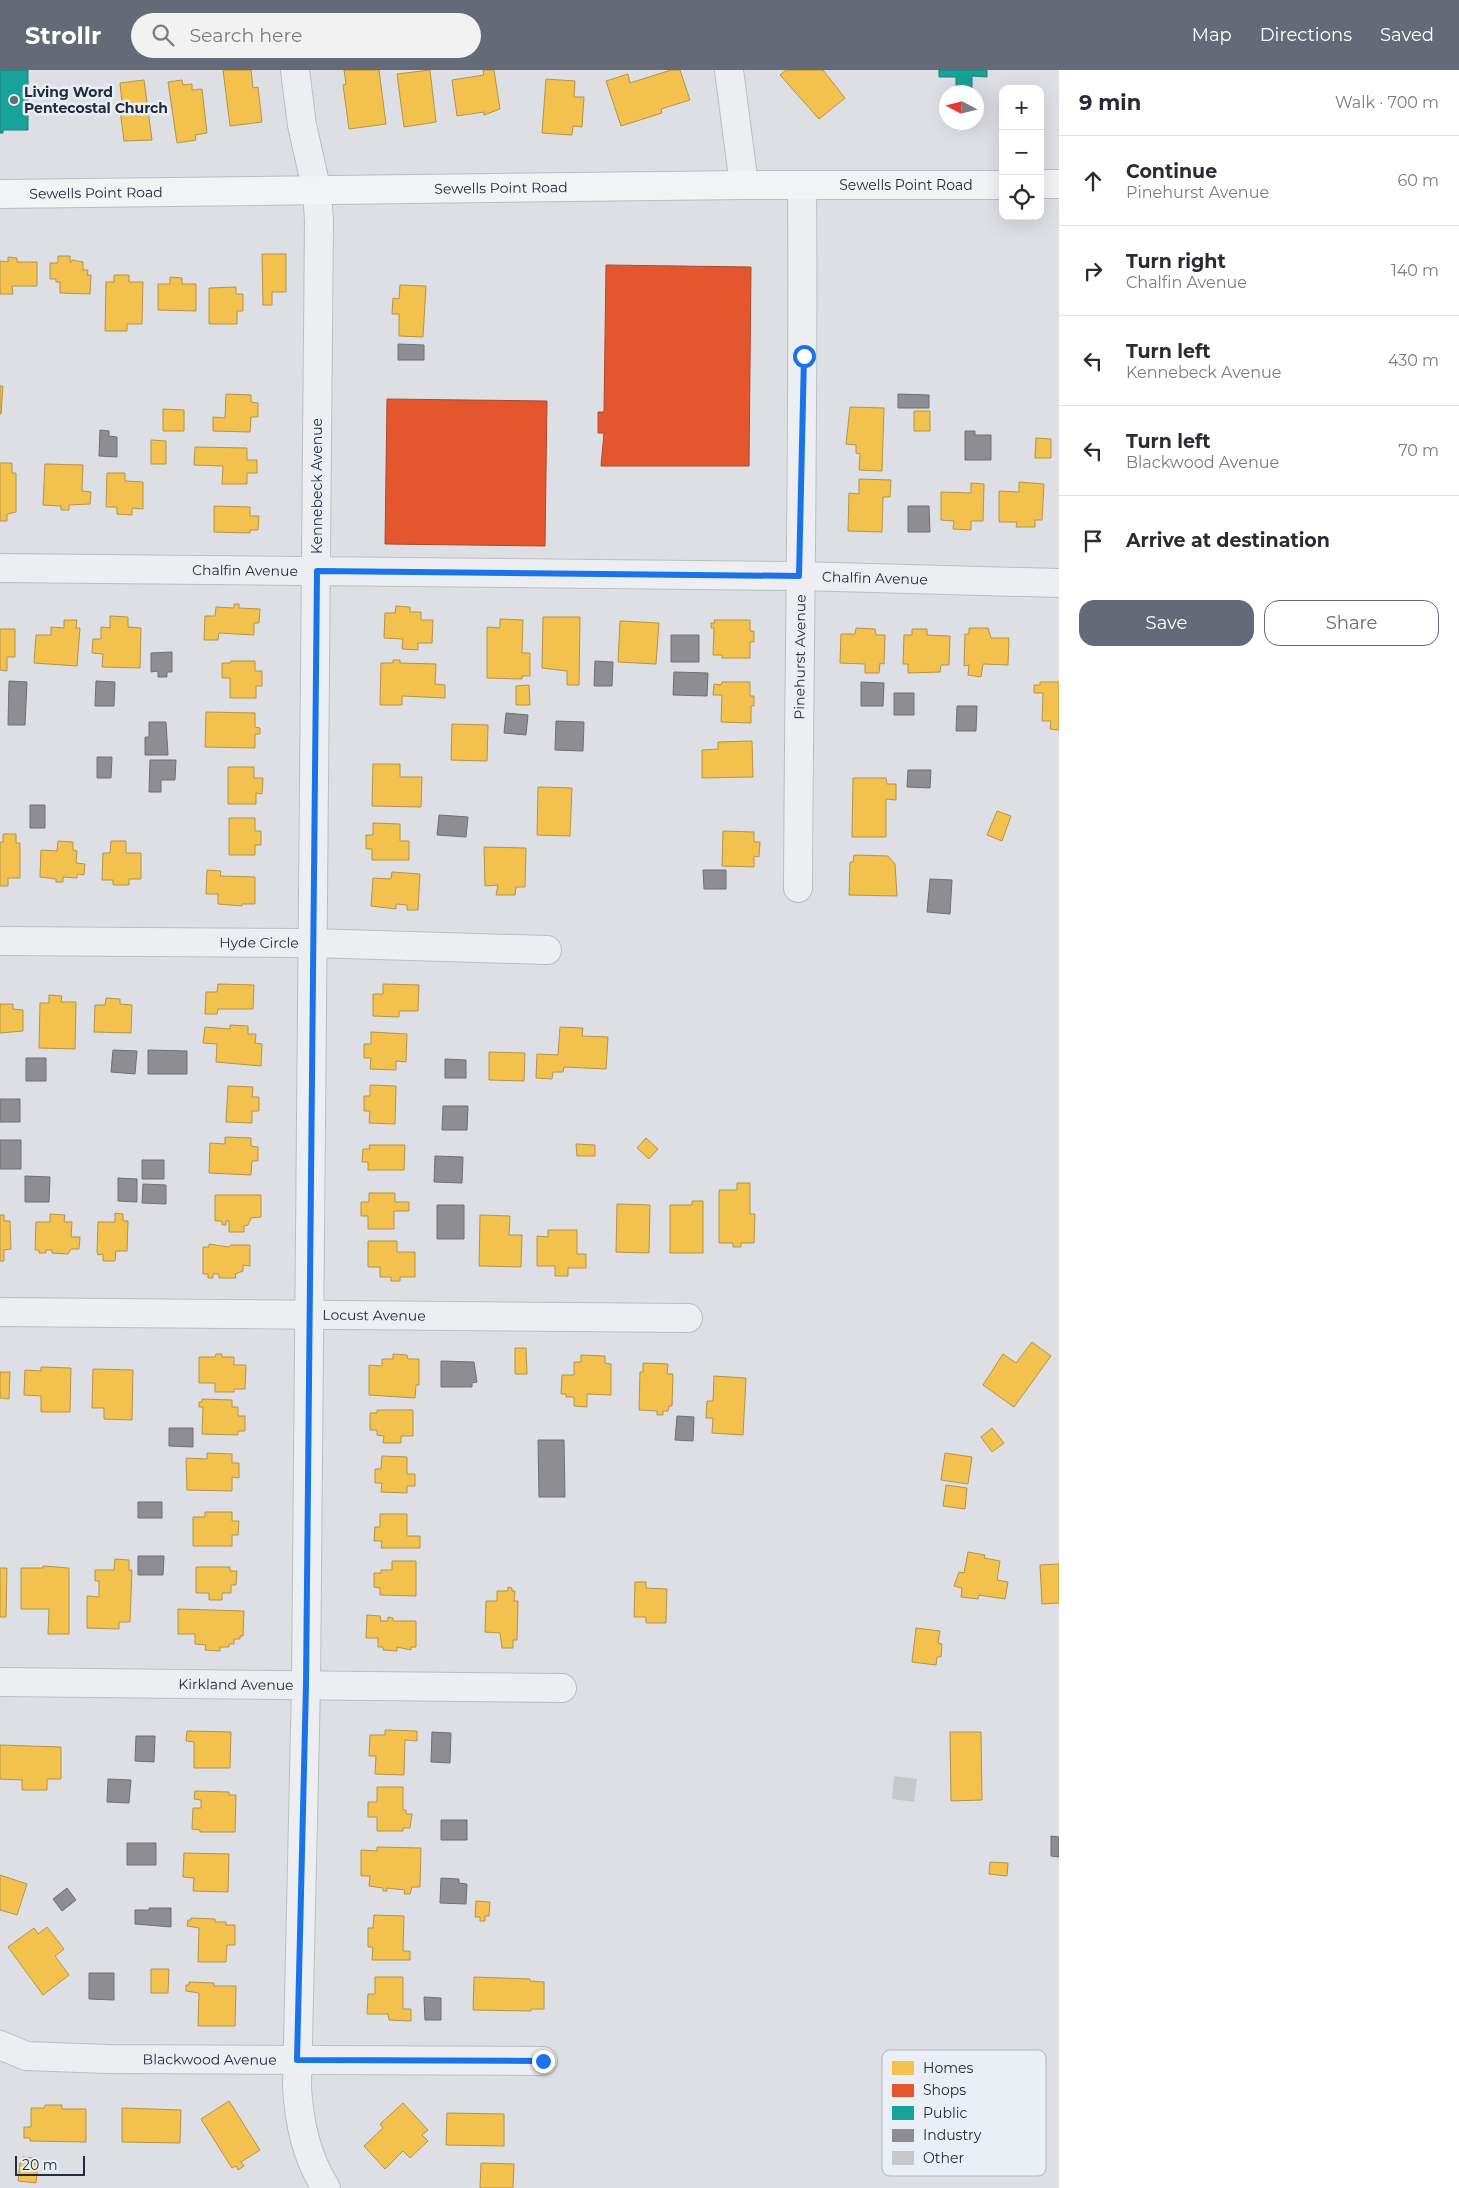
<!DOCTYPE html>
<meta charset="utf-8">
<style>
body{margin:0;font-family:Montserrat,sans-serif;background:#f2f2f3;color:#2b2b33}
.controls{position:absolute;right:15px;top:15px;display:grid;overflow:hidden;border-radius:10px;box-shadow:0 5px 20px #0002}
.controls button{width:45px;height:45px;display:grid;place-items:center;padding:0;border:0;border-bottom:1px solid #e1e1e2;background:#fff;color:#2b2b33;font:25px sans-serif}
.compass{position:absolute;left:939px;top:15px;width:45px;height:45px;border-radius:50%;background:#fff;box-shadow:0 5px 20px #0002;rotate:277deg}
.scale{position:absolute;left:15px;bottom:12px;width:70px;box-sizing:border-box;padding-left:5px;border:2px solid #242b3e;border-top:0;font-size:14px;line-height:18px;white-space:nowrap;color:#242b3e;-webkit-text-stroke:4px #eaeef5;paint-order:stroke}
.stop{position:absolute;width:15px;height:15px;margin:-11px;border:4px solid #1a73e8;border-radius:50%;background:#fff}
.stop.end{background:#1a73e8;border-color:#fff;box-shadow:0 1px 5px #0008}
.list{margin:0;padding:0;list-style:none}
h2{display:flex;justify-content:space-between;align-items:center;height:65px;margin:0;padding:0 20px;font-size:21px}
h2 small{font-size:16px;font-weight:400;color:#7c7c81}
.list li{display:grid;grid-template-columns:32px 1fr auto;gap:15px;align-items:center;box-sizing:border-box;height:90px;padding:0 20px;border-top:1px solid #e1e1e2}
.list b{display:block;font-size:19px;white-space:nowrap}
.list p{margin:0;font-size:16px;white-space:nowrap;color:#7c7c81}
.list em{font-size:16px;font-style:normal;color:#7c7c81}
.actions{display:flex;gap:10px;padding:15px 20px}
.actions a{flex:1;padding:11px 0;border:1px solid #656a78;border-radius:15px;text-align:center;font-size:18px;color:#656a78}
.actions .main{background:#656a78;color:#fff}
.icon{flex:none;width:28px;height:28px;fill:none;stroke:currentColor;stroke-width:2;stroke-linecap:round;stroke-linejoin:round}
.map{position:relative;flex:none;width:1059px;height:2118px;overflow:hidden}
header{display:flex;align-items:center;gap:30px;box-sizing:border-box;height:70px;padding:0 25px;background:#656a78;color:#fff}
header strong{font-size:24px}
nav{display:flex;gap:28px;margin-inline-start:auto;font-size:18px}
.search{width:350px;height:45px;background:#f2f2f3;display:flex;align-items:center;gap:12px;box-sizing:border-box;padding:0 18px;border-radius:28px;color:#7c7c81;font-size:19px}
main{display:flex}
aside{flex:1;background:#fff}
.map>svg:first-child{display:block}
.homes{fill:#f2c14e;stroke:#b49449}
.shops{fill:#e4572e;stroke:#aa4a33}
.public{fill:#17a398;stroke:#1b7f7d}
.industry{fill:#8d8d92;stroke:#6e7079}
.building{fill:#c6c8cc}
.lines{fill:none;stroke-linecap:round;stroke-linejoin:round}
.minor-casing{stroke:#bcbdc2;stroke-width:30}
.major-casing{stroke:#babcc2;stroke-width:30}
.minor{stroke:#edeef1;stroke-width:28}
.major{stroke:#f2f3f5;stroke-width:28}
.route{stroke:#1a73e8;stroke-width:6}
.poi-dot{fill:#656a78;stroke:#eaeef5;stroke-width:2}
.labels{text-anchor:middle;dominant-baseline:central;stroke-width:5;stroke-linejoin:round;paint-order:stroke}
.poi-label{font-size:14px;font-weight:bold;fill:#242b3e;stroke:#eaeef5;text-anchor:start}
.street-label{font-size:14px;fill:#242b3e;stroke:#eaeef5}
.key{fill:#eaeef5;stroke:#afb4be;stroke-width:1}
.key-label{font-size:14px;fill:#242b3e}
</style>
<header>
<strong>Strollr</strong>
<div class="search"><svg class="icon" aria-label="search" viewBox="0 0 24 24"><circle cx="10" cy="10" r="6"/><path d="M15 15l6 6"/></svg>Search here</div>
<nav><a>Map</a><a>Directions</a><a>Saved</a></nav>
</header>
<main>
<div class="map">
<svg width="1059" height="2118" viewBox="0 0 1059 2118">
<rect width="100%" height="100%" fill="#dedfe4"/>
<!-- homes -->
<path class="homes" d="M223,0H251L253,18L258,17L262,52L230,56Z
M344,0H379L386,54L349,59L343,15L346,14Z
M430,0L436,52L404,57L397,4Z
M483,0H494L500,39L484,45V42L457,46L452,10L484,5Z
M671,0H680L690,30L661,39L662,43L621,56L606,11L628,4L630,13Z
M786,0H823L845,28L819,49L780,5Z
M546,9L575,11L574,27H584L582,57L573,56L572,65L542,63Z
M144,10L152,70L124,71L119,33H122L120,13Z
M182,10L183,15L192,14V20L202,19L207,63L195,65L196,70L177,73L168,12Z
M262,184H286V222H272V235H263Z
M58,186H70V193L72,190L83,192V200H88L87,205H91L90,224L60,223V212H56V209H50V193H58Z
M8,187L17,188V192H37V216H12L13,224H0V191L8,192Z
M114,205H129V212H143L142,254H127V261H105L106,212H114Z
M170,207L182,208V214H196V241L158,240V214H170Z
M400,215L426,216L423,267L399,266V244H392L393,228L399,229Z
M236,217V224H243V241H237V254H209V218Z
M0,316H3L1,344H0Z
M226,324L251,325V332L258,333V347H251L250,362L213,361V347L225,348Z
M850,337L884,338L882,401L859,400L860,384L856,383V375L846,374Z
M163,339L184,340V361H163Z
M914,341H930V361H914Z
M1036,368L1051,369V388H1035Z
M151,370L166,371V394H151Z
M195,377L247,378V390H257V403H247V414H222L223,396L194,395Z
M0,393H12V403H16V442L7,444V451H0Z
M45,394L83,395L82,421L91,422L90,434L69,435V440H61V436L43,435Z
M107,403H125V411L143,412V439L132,438V445L117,444V437H106Z
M859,409L891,410L890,427H883L882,462L848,461L849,423L859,424Z
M1019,412L1044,414L1042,450H1035V457H1016L1017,452H999V421L1019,422Z
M971,413L984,414L983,451H971V460L953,459L954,451L941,450V422L971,423Z
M214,436L250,437V446H259L258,460H250V463L214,462Z
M234,534H239V538L260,539L259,553H254V565L219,563L218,570H204L205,546H215L216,537L234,538Z
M396,536L410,537V542H421V550H433L432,573H418V580L402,579L403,569L384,568L385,543H395Z
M110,546L128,547V557L141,558L140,598L102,597L103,584L92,583L93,569H101V557L110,558Z
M543,547H580L579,615H567V601L542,598Z
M500,549L523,550L522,583H530V606H522V609L487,608V557L500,558Z
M64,550H77L76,558H80L77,596L34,593L36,565H51V557L64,558Z
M714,550H750V561H754V572H750V588H722V585H713L714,558H711V553H715Z
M620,551L659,553L656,594L618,592Z
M856,558L875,559L876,565H885L884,594L880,593L879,603H865V594L840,593L841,564H855Z
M969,558H988L991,568H1009L1008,595L983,594L981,607L968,605L969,595L964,596L965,564H969Z
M0,559H15V587H7V601L0,600Z
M912,559H927V565L950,566L949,595H941L940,602L908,603V594H903L904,565H912Z
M393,590H400V593L436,594L435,614L445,615V628L402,626V635H380L381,593H393Z
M231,591H255V601H262V616H256V628H230V608H222V593H230Z
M722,612H750V626H754V636H751V653L721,652L722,625H713L714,614L721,615Z
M1040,612H1059V660L1050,659L1051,651H1042L1043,623H1034V615H1040Z
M529,615L530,635H516V616Z
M206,642L255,643V657L260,658V664H255V678L205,677Z
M452,654L488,655L487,691L451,690Z
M752,671L753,707L702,708V680L718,679V672Z
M373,694H400V707H422L421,737L372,736Z
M228,697H254V708H263L262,724L256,723V734H228Z
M853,708H886L887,714H896V730L886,729V767H852Z
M538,717L572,718L570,766L537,765Z
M997,741L1011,746L1002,771L987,765Z
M229,748H255V761H261V775H255V785H229Z
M373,753L400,754V771H409V790H372V779H366V765H373Z
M723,761L754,762V772H760L759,787L754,786V797L722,796Z
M3,764H16V773H20V808H8V816H0V772H3Z
M58,771L73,772V780L77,781L76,793L85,794L84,805L77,804V808L63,807V812H56V809L40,807L41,780L57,781Z
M111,771H126V783H141V809H129V815H113V810H102L103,783H110Z
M484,777L526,778L525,817H516L515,825H496L498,815L485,816Z
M854,785L888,786L895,794L897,826L849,825L850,792H853Z
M207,800L221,801L220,806L255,807V834H242V836L218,834V824H206Z
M392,802L420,804L418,840H407V835L396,834V839L371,836L373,808L391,809Z
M218,914L254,915L253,939H218L217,944H205L206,922H217Z
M383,914L419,915L418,941H399V947L373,946V924H383Z
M49,925L62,926L61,932H76L75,979L39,978L40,933H49Z
M106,928L120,929V934L132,935L131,963L94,962L95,935H105Z
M0,934H13V939L23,940V961L0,963Z
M230,955L248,956V964H256L255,973L262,974L261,996L216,992L217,974L203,973L205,957L230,959Z
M560,957L583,958L582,966L608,967L606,999L564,997L563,1002H553L552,1009L536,1008L537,984L558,985Z
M371,962L407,964L406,992L396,991V1000L370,999L371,988H364V974H371Z
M489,982L525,983L524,1011L489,1010Z
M370,1015L396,1016L395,1054L369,1053L370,1041H364V1026H370Z
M228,1016L253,1017L252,1027H259V1041H252V1053L226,1052Z
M225,1067L251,1068V1076L258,1077V1091H252L251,1105L209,1103L210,1073L225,1074Z
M646,1068L658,1079L649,1089L637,1078Z
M576,1074L595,1075V1086H577Z
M369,1075H405L404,1100H368V1092H362L363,1079H370Z
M737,1113H750V1144H755L754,1173H741V1177H733V1173H719V1120H737Z
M369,1123H395V1132H409V1141H394V1159H368V1146H361V1132H369Z
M215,1125H261V1147L251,1148L248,1155L244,1156V1162H229V1151H226V1155H222V1151H215Z
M692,1131H703V1183H670V1135H692Z
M617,1134L650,1135L649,1183L616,1182Z
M115,1143L123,1144V1151H128L127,1181H116L115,1191H103V1184L98,1185L97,1181L98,1152H115Z
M50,1144L65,1145L64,1152H72L71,1167H80L79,1179H71L68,1184L52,1183V1180H46V1183H39V1180H35L36,1152H50Z
M0,1145H4V1151H10L11,1179L4,1180V1191H0Z
M480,1145L510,1146L509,1165H522L521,1197L479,1196Z
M548,1160H577V1184H586V1198H568V1206H555V1196H537V1166L548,1167Z
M368,1171H397V1182H415V1207H400V1211H391V1207H380V1197H368Z
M209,1174L229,1177L231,1175H250V1196L243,1195V1201L235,1204L236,1208H219V1204H213V1208H208V1204H203V1177H209Z
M1032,1272L1051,1286L1014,1337L983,1315L1003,1284L1016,1293Z
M515,1278H526L527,1304H515Z
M216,1284H222V1287H234V1295H246L245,1319H234V1322H215V1313H199V1287H215Z
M393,1284L407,1285L408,1289H419V1315H416L415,1328L369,1325V1295L382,1296V1289H393Z
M581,1285L605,1286V1293L611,1294V1325L587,1324V1337L574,1336V1327H566V1324H561L562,1305H574V1292H581Z
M643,1293L668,1294L667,1304H673L672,1336H669L668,1341H663V1345H657V1341L639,1340L640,1302H643Z
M41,1297L71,1298L70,1342H41V1326L24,1325L25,1300L41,1301Z
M93,1299L133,1300L132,1350L104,1349V1338H92Z
M0,1302H10L9,1329L0,1328Z
M714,1306L746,1308L743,1365L712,1363L713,1348H706L707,1331H713Z
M202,1329L232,1330V1337H238V1346H245V1361H238V1365L202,1364L203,1337H199V1332H202Z
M377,1340H413V1366H401V1373H383L384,1366L377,1365V1360H370V1343H377Z
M992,1358L1004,1373L992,1382L981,1367Z
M207,1383L232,1384V1393H239V1408L232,1407V1421L187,1420L186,1388L207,1389Z
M945,1383L972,1387L968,1414L941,1410Z
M382,1386L407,1387V1404H415V1416H407V1423L381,1422L382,1413H375V1399H381Z
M946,1415L967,1418L965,1439L943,1436Z
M205,1442H232V1451H239L238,1465H232V1476H193V1447H205Z
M380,1444H407V1466H420V1478H381L382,1471H374L375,1457H380Z
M968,1482L985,1485L984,1488L1000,1491L997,1510L1008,1512L1005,1529L979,1525L978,1529L961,1527L962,1518L954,1516L959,1502L964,1503Z
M115,1489L129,1490V1500H132L130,1552H119V1559L87,1558V1526L99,1527V1511H95V1500H114Z
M392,1491H416V1526L380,1525V1518L374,1517V1503H381V1500H392Z
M1059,1494V1533L1042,1534L1040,1495Z
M43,1496L69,1498V1564H48L49,1539H21V1498H43Z
M196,1497H230V1501H237L236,1515H231V1523H222V1530H209V1523H196Z
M0,1498H7L6,1547H0Z
M635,1512H646V1518L667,1519L666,1553H646V1547H634Z
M508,1517L512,1518V1521H515L514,1531H518L517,1570H513V1578H502L500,1563L485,1562L486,1531H497V1521H508Z
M178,1539L244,1541L243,1566H240V1569H234V1574H229V1577H220V1581L205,1580L206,1575L195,1574V1564H178Z
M367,1545L380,1546L381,1551H388V1547L393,1548V1551H416V1577H411V1580L397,1577V1581L383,1580V1577H378V1568H366Z
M916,1558L940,1561L938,1573L942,1574L941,1587H937L936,1595L912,1592Z
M385,1660L417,1661V1671L405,1670L404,1705L375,1704L376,1686H369L370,1665H385Z
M187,1661L231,1662L230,1698H194V1672L186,1671Z
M950,1662H981L982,1730L951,1731Z
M0,1675L61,1677V1709H47V1720H22V1710L0,1709Z
M377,1717H403V1740H406V1744H412L410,1758H403V1761H377V1747H368V1732H377Z
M195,1721L229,1722V1725H236L235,1762H200V1760L192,1759L193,1738H201V1730L194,1729Z
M377,1777L421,1778L420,1817H412L410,1824H404L405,1820L387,1818V1821H383V1818L369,1816L370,1806H361V1780L377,1781Z
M184,1783L229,1784L228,1822L193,1821L194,1808L183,1807Z
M990,1792L1008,1793L1007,1806L989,1804Z
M0,1805L27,1814L17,1845L0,1840Z
M476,1831L490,1832L489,1846H485V1851H480V1847H475Z
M374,1845L404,1846L403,1881H410V1890H372L373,1877H368V1858H373Z
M191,1848L215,1849V1852H226V1855H235V1875H227L226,1892H198L199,1858L187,1856L188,1850H191Z
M47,1857L64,1879L55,1886L69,1905L43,1925L8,1877L34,1858L38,1864Z
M151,1899H169L168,1923H151Z
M375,1907H403V1939H411V1951L389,1950L388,1944H367L368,1924H375Z
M474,1907L530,1909V1911L544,1912V1939H531V1941L473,1940Z
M189,1912L214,1913V1916H236L235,1956H198L199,1923L186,1921V1915H189Z
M229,2031L260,2080L241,2092L244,2096L238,2100L236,2096L232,2098L201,2049Z
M403,2033L428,2060L422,2065L428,2071L410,2088L403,2081L385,2099L364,2076L383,2058L380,2054Z
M45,2035H62V2039H86V2072L30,2071V2068H24V2057H31V2038H44Z
M122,2038L181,2040L180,2073L122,2072Z
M447,2043L504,2044V2076L446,2075Z
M23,2087L35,2088L34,2094L38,2095L36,2113L18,2111L20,2093H22Z
M481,2093L514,2094L513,2118H480Z"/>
<!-- shops -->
<path class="shops" d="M606,195L751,197L749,396H601L604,363H598V342H604Z
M387,329L547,331L545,476L385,474Z"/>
<!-- public -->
<path class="public" d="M0,0H28V60H3V63H0Z
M939,0H987V7L972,6V20H956V7H939Z"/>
<!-- industry -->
<path class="industry" d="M398,274L424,275V290H398Z
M898,324L929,325V338H898Z
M100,360L109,361V366L117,367V387L99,386Z
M965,361H975V365H991V390H965Z
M908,436H929L930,462H908Z
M671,565H699V592H671Z
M172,582V602H167V607H158V601L151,602V583Z
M595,591L613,592L612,616H594Z
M674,602L708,603L707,626L673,625Z
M9,611L27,612L25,655H8Z
M96,611L115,612L114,636H95Z
M861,612L884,613L883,636H861Z
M894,623H914V645H894Z
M957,636H977L976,661H956Z
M506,643L528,645L526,665L504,663Z
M556,651L584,652L583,681L555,680Z
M149,652H166L168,685H145V667H149Z
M97,687H112L111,708H97Z
M150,690H176L175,710H161V722H149Z
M908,700H931L930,718L907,717Z
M30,735H45V758H30Z
M439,745L468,747L466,767L437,765Z
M703,800H726V819H704Z
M930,809L952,810L950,844L927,842Z
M113,980L137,981L135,1004L111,1002Z
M148,980L187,981V1004H148Z
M26,988H46V1011H26Z
M445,989L466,990V1008H445Z
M0,1029H20V1052H0Z
M443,1036H468L467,1060H442Z
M0,1070H21V1099H0Z
M435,1086L463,1087L462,1113L434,1112Z
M142,1090H164V1109H142Z
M25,1106L50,1107L49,1132H25Z
M118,1108L137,1109V1132L118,1131Z
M143,1114L166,1115V1134L142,1133Z
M437,1135H464V1169H437Z
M441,1291L474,1292L477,1312L472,1313V1317H441Z
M677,1346L694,1347L693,1371L675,1370Z
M169,1358H193V1377L169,1376Z
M538,1370H564L565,1427H539Z
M138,1432H162V1448H138Z
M138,1486H164L163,1505H138Z
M432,1662L451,1663L450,1693L431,1692Z
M136,1666H155L154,1692L135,1691Z
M108,1709L131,1710L129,1733L107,1732Z
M441,1750H467V1770H441Z
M1051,1766L1059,1767V1787L1051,1786Z
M127,1773H156V1795H127Z
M441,1808L459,1809V1813L467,1814L466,1834L440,1833Z
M67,1818L76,1830L62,1841L53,1829Z
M149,1838H171V1857L135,1854V1840H149Z
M89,1903H114V1930L89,1929Z
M424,1927L441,1928V1950H425Z"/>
<!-- building -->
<path class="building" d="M894,1706L917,1709L914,1732L892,1729Z"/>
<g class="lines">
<!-- minor casing -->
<g class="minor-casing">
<g id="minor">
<path d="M295,0L302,55L317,122L319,150L306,1615L297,2017C299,2053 306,2087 326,2118"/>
<path d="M729,0L744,115"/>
<path id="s1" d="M0,498L799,506L1059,513"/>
<path id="s2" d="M798,818C799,584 804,350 802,116"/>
<path id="s3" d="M0,871L311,873L547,880"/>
<path id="s4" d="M0,1242L688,1248"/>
<path id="s5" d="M0,1612L562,1618"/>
<path id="s6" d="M0,1975L26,1986L107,1989L543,1991"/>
</g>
</g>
<!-- major casing -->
<g class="major-casing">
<g id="major">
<path d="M1040,114H1059"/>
<path id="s7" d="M0,124L744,115H1003"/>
</g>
</g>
<!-- minor -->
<use href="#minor" class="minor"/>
<!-- major -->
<use href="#major" class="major"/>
</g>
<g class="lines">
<!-- route -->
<path class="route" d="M543,1991L297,1990L306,1615L317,501L799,506L804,286"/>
</g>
<!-- markers -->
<circle class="poi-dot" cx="14" cy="30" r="5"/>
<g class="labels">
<!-- poi labels -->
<g class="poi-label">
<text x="24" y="22">Living Word<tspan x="24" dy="16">Pentecostal Church</tspan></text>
</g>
<!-- street labels -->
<g class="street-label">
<text stroke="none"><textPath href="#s7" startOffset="906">Sewells Point Road</textPath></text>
<text stroke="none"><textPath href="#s7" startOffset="501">Sewells Point Road</textPath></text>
<text stroke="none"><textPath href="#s7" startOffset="96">Sewells Point Road</textPath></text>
<text transform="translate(317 416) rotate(-90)">Kennebeck Avenue</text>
<text stroke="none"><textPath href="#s1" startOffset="245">Chalfin Avenue</textPath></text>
<text stroke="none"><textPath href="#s1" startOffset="875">Chalfin Avenue</textPath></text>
<text stroke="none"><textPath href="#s2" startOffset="231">Pinehurst Avenue</textPath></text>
<text stroke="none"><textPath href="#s3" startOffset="259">Hyde Circle</textPath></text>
<text stroke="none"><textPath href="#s4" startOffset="374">Locust Avenue</textPath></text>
<text stroke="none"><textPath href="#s5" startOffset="236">Kirkland Avenue</textPath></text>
<text stroke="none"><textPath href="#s6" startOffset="212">Blackwood Avenue</textPath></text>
</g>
</g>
<!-- legend -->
<rect x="882" y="1980" width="164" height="126" rx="8" class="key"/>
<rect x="892" y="1991" width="22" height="14" fill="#f2c14e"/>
<rect x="892" y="2014" width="22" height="13" fill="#e4572e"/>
<rect x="892" y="2036" width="22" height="14" fill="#17a398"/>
<rect x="892" y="2059" width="22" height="13" fill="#8d8d92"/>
<rect x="892" y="2081" width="22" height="14" fill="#c6c8cc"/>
<g class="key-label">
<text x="923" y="2003">Homes</text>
<text x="923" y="2025">Shops</text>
<text x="923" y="2048">Public</text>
<text x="923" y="2070">Industry</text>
<text x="923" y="2093">Other</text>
</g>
</svg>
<div class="controls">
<button>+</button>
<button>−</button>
<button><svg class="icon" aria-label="locate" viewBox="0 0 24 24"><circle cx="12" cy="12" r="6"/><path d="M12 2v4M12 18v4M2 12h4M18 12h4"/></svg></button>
</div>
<svg class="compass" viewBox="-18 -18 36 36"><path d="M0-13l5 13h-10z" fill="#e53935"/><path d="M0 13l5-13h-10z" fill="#7c7c81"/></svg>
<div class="scale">20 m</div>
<div class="stop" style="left:804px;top:286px"></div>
<div class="stop end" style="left:543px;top:1991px"></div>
</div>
<aside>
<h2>9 min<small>Walk · 700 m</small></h2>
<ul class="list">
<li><svg class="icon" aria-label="ahead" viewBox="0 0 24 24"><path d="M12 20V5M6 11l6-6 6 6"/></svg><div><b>Continue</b><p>Pinehurst Avenue</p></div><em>60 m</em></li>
<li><svg class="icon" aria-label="right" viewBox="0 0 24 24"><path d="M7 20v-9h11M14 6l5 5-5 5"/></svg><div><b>Turn right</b><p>Chalfin Avenue</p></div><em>140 m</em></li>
<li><svg class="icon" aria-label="left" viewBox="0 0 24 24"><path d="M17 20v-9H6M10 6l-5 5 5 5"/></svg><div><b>Turn left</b><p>Kennebeck Avenue</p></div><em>430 m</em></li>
<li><svg class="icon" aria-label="left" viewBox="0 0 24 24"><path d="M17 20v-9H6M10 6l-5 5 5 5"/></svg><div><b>Turn left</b><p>Blackwood Avenue</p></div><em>70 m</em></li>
<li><svg class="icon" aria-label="arrive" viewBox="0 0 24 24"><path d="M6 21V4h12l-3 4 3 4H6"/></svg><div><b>Arrive at destination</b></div></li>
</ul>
<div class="actions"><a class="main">Save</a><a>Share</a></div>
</aside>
</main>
